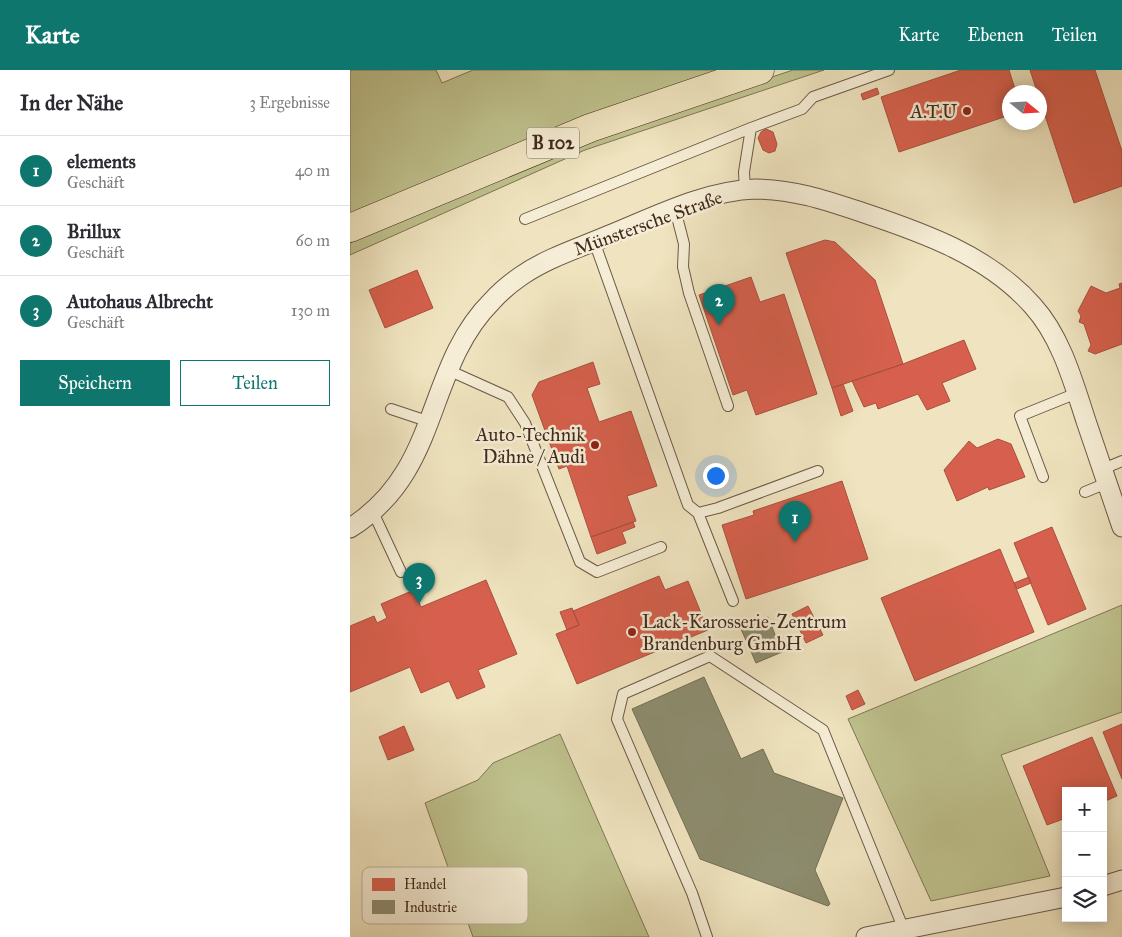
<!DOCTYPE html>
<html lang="de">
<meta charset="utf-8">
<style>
body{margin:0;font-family:"IM FELL Great Primer",serif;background:#f2f2f3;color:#2b2b33}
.controls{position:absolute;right:15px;bottom:15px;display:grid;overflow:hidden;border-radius:0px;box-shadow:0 2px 12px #0003}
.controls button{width:45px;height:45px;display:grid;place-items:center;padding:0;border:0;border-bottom:1px solid #e1e1e2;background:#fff;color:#2b2b33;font:25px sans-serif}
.compass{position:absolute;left:652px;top:15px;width:45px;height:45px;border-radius:50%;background:#fff;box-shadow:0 2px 12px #0003;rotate:108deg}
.you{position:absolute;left:365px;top:405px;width:18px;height:18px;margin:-12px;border:4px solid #fff;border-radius:50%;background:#1a73e8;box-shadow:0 0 0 8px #1a73e833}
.badge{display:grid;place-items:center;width:32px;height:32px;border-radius:50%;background:#0f766e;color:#fff;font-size:16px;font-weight:700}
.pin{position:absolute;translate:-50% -41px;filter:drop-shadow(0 1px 2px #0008)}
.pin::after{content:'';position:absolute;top:26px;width:18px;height:15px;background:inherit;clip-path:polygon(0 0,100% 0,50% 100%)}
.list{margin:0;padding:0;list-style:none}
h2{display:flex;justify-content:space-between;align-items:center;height:65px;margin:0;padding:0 20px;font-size:21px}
h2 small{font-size:16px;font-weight:400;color:#7c7c81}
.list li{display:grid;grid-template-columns:32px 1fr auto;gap:15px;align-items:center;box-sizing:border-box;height:70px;padding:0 20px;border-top:1px solid #e1e1e2}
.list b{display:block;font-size:19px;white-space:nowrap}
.list p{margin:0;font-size:16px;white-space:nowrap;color:#7c7c81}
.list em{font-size:16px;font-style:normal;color:#7c7c81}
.actions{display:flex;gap:10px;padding:15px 20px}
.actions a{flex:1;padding:11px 0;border:1px solid #0f766e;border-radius:0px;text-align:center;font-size:18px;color:#0f766e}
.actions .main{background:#0f766e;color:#fff}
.icon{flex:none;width:28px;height:28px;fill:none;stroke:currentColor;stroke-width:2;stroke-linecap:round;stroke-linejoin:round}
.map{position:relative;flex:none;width:772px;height:867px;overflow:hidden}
header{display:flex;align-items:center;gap:30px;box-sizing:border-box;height:70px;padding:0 25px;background:#0f766e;color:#fff}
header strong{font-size:24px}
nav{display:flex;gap:28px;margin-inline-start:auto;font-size:18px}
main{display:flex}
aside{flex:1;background:#fff}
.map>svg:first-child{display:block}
.green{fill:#bfc28e;stroke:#807656}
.shops{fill:#d6604d;stroke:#a9503f}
.industry{fill:#8c8c6e;stroke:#756e56}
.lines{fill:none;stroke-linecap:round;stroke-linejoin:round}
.service-casing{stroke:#6c5846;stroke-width:12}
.minor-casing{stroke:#6c5846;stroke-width:21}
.primary-casing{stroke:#40291d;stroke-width:29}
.service{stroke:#f5edd5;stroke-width:10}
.minor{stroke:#f5edd5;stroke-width:19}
.primary{stroke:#efe4bf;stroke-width:28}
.poi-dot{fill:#8f2418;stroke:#f5edd5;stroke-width:2}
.labels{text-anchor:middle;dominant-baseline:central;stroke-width:5;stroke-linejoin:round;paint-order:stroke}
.shield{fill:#f5edd5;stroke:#766454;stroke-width:1}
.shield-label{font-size:18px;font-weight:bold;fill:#40291d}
.poi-label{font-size:19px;fill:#40291d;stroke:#f5edd5;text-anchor:end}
.street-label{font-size:19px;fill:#40291d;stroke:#f5edd5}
.key{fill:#f5edd5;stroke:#bfb29e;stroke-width:1}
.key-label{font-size:14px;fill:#40291d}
</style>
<header>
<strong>Karte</strong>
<nav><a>Karte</a><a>Ebenen</a><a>Teilen</a></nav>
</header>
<main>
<aside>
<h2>In der Nähe<small>3 Ergebnisse</small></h2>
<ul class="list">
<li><span class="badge">1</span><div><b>elements</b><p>Geschäft</p></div><em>40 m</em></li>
<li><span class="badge">2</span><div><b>Brillux</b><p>Geschäft</p></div><em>60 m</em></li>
<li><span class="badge">3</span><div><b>Autohaus Albrecht</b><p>Geschäft</p></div><em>130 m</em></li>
</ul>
<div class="actions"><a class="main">Speichern</a><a>Teilen</a></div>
</aside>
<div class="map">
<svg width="772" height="867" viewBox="0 0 772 867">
<rect width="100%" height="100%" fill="#efe4bf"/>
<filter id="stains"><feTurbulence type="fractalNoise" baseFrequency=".004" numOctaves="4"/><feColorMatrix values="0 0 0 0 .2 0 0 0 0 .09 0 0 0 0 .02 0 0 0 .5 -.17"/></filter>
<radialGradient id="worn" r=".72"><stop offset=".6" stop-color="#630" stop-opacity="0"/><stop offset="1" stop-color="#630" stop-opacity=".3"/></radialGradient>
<!-- green -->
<path class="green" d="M0,0H86L92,13L123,0H380L0,145Z
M443,0H474L235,80L0,185V173L128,116L275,56Z
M772,535V642L651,685L700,806L581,831L498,649Z
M210,664L299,867H123L75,733L128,710L143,693Z"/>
<!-- shops -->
<path class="shops" d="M611,0H659L666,22H660V45L549,82L531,27Z
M680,0H745L772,81V116L724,133Z
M527,18L529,24L513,30L511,24Z
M416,59L423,62L427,74L425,81L419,83L413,80L408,68L411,62Z
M475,170L485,172L525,210L553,294L482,318L436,183Z
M67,200L83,238L35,258L19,220Z
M401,207L410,232L434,224L467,324L406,345L397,320L383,325L349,225Z
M772,213V274L745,284L738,281L741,275L734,254L729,252L731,246L728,241L741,216L756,223L770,218L769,214Z
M614,270L626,299L592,313L600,331L577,340L568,324L528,339L526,333L514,337L502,311L553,294Z
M243,292L250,314L237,318L249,352L281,341L307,416L277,426L286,451L241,467L217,396L209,399L182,325L189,312Z
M493,314L503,341L491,346L482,318Z
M648,369L661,374L675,407L639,420L638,417L607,431L594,400L619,371L627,378Z
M492,411L518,489L396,529L372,455L404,445L403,441Z
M283,452L285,457L272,462L276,473L247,484L241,467Z
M702,457L736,539L698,555L664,473Z
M650,479L684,562L565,611L531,528Z
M309,506L315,520L338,511L358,560L227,614L206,564L229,555L223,541Z
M679,507L681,513L667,519L664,513Z
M136,510L167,584L128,600L135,617L107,629L99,611L71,623L60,597L0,622V556L24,546L27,553L37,548L31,534L64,520L71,537Z
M458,536L473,565L456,573L442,544Z
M222,538L229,555L217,560L210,542Z
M508,620L515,634L502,640L496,626Z
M772,654V709L753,662Z
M54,656L64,680L38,690L29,667Z
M742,667L767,726L753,732V721H716V748L697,755L673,696Z"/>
<!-- industry -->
<path class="industry" d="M418,547L432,582L406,593L391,559Z
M354,607L391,689L413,679L424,703L493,728L465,800L480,834L478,836L350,789L282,639Z"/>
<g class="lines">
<!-- service casing -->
<g class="service-casing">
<path id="service" d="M395,120L394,102L401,58L452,39L463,27L539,0
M325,139L334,174L333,197L339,223L378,336
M175,149L401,58
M244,171L338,435L348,443L368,438L468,401
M98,300L158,327L175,353L230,492L247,502L311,477
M41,339L80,352
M753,399L772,391
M693,407L670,346L727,323
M735,422L757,413
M23,442L51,502
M348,443L383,531
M357,867L342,823L267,649L273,624L360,586L473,660L554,860"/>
</g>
<!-- minor casing -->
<g class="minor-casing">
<path id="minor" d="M0,458C92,401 74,299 142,231C150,222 161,213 171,206C197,188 229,178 257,166C304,147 354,121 405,119C444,119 478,131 514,143C574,163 639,186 683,236C711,267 723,311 736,351C748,386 760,421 772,457
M753,816L772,810
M516,867L716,827"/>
</g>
<!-- primary casing -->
<g class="primary-casing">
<path id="primary" d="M0,158L240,58L410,0"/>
</g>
<!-- service -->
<use href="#service" class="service"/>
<!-- minor -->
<use href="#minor" class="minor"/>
<!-- primary -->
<use href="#primary" class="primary"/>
</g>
<!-- markers -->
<g class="poi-dot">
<circle cx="617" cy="41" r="5"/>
<circle cx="245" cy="375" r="5"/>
<circle cx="282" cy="562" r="5"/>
</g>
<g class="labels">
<!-- shield labels -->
<rect class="shield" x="177" y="57.5" width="52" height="31" rx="4"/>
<g class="shield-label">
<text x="203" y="73">B 102</text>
</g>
<!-- poi labels -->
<g class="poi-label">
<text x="607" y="41">A.T.U</text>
<text x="235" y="364">Auto-Technik<tspan x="235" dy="22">Dähne / Audi</tspan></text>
<text x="292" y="551" text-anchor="start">Lack-Karosserie-Zentrum<tspan x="292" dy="22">Brandenburg GmbH</tspan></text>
</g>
<!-- street labels -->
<g class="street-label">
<text transform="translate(298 153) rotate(-20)">Münstersche Straße</text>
</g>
</g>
<!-- legend -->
<rect x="12" y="797" width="166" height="57" rx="8" class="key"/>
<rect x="22" y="808" width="23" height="13" fill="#d6604d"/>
<rect x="22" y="830" width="23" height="14" fill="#8c8c6e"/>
<g class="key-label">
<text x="54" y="819">Handel</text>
<text x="54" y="842">Industrie</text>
</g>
<rect width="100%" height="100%" filter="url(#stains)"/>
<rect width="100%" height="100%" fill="url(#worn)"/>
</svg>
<div class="controls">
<button>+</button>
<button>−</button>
<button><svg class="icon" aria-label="layers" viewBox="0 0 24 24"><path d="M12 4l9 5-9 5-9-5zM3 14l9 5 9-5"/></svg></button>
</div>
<svg class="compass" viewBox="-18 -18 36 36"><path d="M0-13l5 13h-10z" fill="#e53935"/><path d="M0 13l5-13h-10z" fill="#7c7c81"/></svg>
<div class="you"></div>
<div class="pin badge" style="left:445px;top:472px">1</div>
<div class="pin badge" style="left:369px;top:255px">2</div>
<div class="pin badge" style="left:69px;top:534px">3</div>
</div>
</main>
